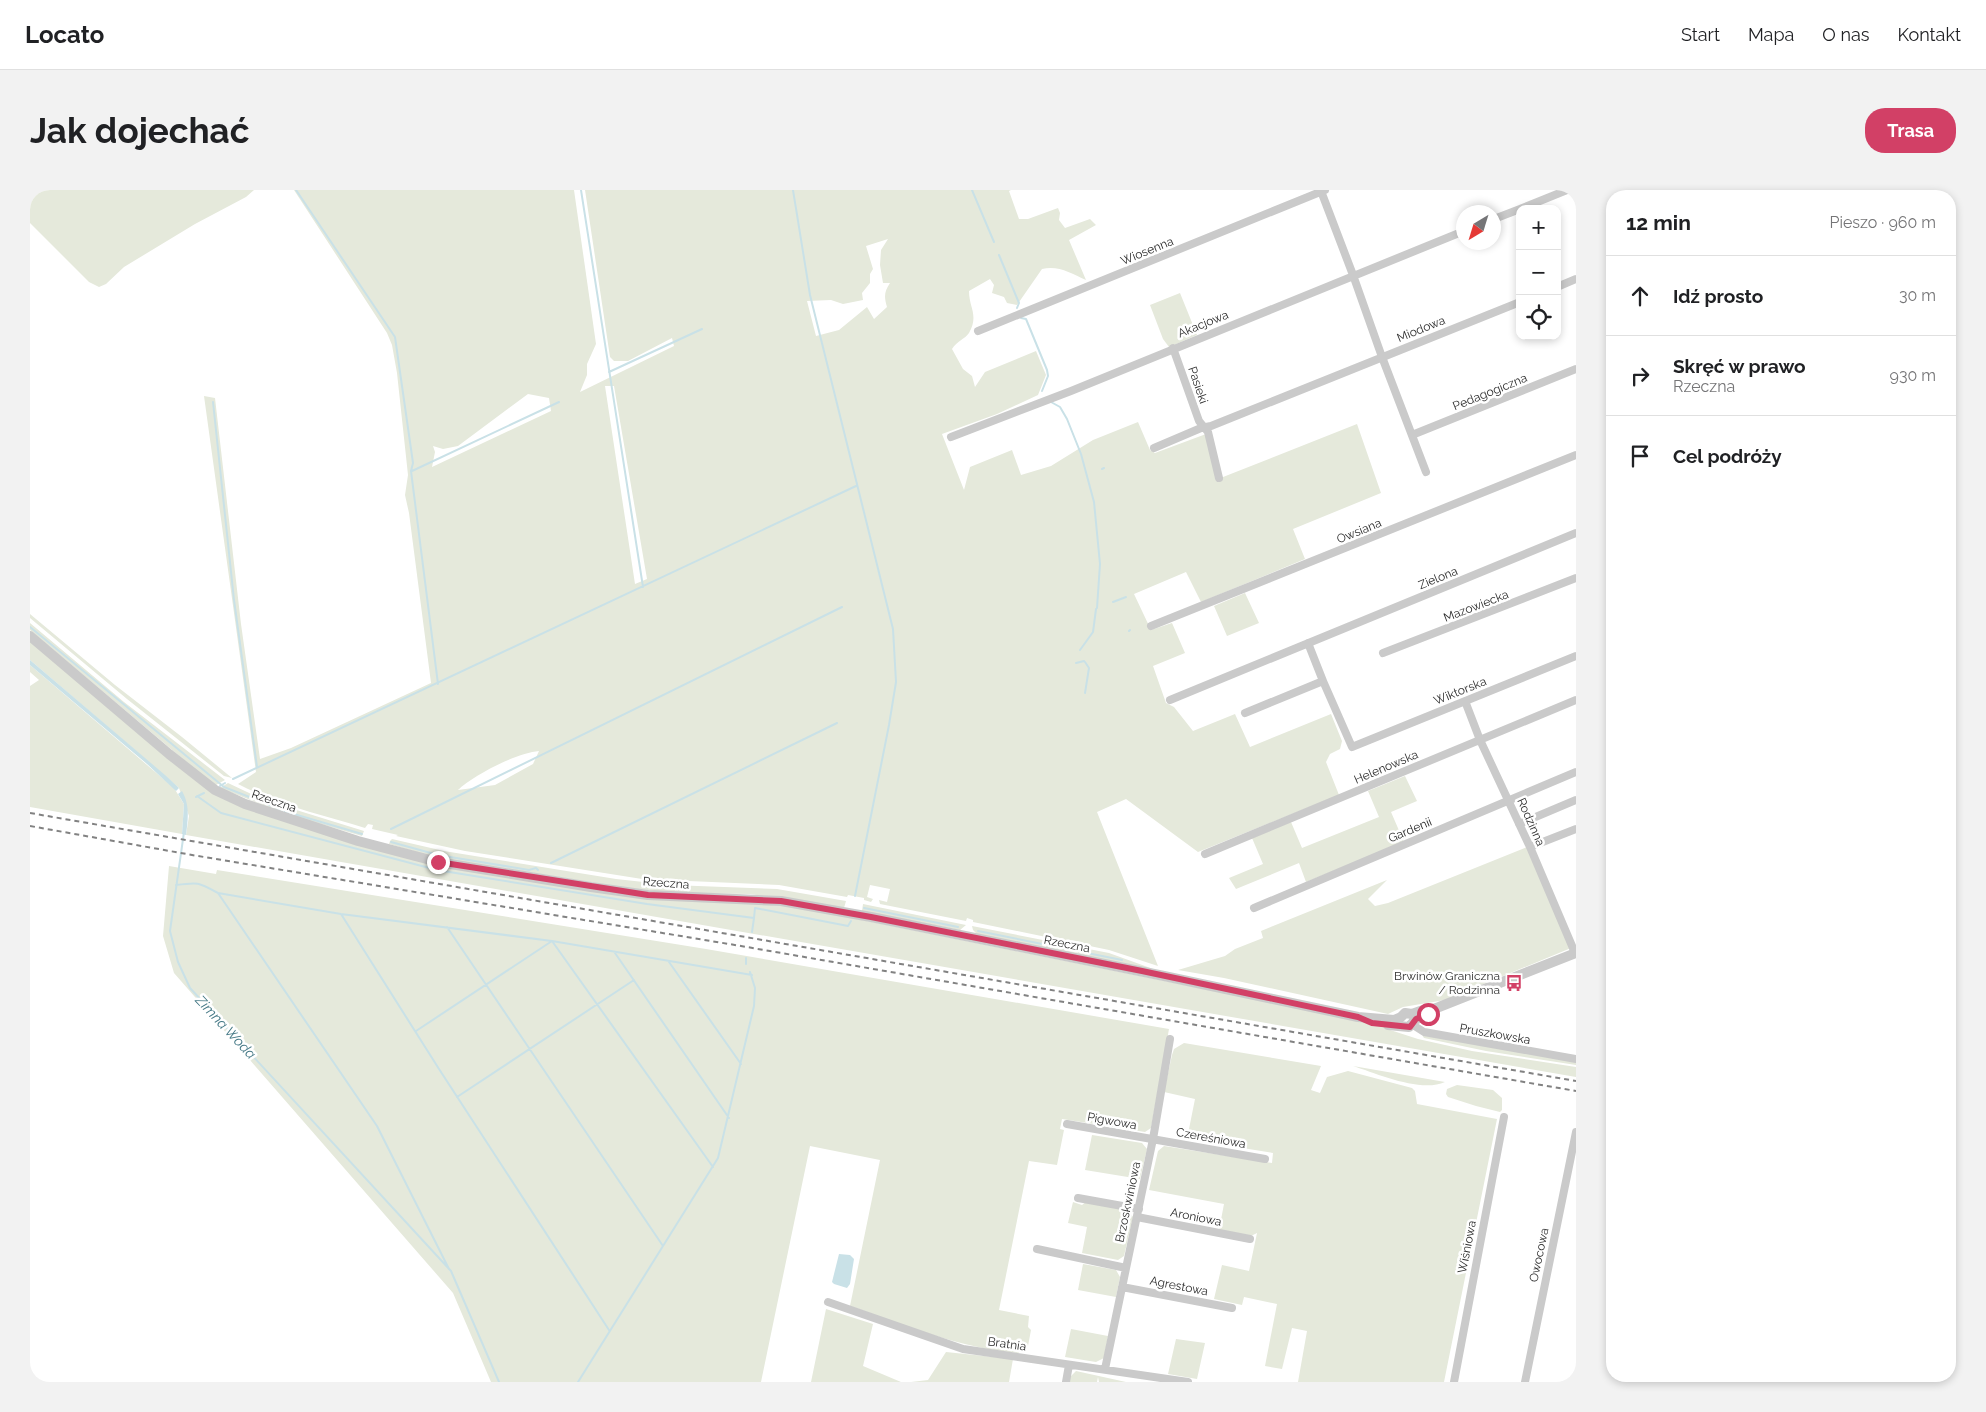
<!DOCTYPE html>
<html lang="pl">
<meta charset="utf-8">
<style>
body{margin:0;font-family:Raleway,sans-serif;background:#f2f2f2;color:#202124}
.controls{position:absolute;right:15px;top:15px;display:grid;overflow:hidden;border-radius:10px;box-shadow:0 2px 8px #0003}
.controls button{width:45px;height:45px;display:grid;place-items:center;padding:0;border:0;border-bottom:1px solid #e0e0e0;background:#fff;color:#202124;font:25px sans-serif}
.compass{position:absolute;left:1426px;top:15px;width:45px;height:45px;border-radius:50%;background:#fff;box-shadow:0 2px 8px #0003;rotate:218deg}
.stop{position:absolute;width:15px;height:15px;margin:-11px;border:4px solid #d24066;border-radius:50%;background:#fff}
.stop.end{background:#d24066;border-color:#fff;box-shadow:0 1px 5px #0008}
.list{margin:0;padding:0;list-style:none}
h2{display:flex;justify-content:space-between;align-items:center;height:65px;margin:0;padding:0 20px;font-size:21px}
h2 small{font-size:16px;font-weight:400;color:#757577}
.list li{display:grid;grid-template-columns:32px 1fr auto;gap:15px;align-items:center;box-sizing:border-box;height:80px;padding:0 20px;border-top:1px solid #e0e0e0}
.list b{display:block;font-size:19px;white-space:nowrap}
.list p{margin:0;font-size:16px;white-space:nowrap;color:#757577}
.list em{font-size:16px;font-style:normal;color:#757577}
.icon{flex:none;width:28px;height:28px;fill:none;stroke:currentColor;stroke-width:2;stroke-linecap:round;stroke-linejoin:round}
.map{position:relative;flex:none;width:1546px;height:1192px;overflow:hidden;border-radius:20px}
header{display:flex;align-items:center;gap:30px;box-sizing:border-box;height:70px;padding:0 25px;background:#fff;border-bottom:1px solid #e0e0e0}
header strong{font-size:24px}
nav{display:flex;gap:28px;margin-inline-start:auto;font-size:18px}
.intro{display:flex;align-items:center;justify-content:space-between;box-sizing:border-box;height:120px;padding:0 30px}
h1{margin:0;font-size:35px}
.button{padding:12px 22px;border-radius:20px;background:#d24066;color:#fff;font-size:18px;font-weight:700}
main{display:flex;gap:30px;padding:0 30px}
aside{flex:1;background:#fff;border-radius:20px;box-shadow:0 2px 8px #0003}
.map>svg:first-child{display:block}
.green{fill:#e5e9db;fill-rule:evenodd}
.water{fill:#c9e1e7}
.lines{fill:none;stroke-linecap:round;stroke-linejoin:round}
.stream{stroke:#c9e1e7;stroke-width:2}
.minor{stroke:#cacaca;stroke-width:8}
.tertiary{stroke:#cacaca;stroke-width:10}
.rail{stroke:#828282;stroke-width:2;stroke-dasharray:5 4;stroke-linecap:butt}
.route{stroke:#d24066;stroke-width:6}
.labels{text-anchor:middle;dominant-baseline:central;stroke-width:5;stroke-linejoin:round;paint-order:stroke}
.street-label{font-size:12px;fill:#2d2d2d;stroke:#fff}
.poi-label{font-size:12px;fill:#2d2d2d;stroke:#fff;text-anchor:end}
.water-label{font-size:14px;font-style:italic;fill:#447885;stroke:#fff}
</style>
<header>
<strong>Locato</strong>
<nav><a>Start</a><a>Mapa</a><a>O nas</a><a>Kontakt</a></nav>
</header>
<div class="intro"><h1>Jak dojechać</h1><a class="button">Trasa</a></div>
<main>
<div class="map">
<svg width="1546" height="1192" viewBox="0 0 1546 1192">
<rect width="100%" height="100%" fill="#fff"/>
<!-- green -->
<path class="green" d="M0,0H224L216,7L165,34L94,77L76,94L69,97L59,92L0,33Z
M264,0H544L566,154L557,174V185L550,202L644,156L642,148L598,171H584L580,167L555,0H981L979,1L989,29H998L1028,18L1030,23L1029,30L1035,38L1060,29L1066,35L1039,50L1056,90C1041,83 1028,75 1012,79L987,115L977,113L974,107L962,103L964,95L960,89L939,101C939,118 949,125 939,143C935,149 927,151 922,159L933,179L942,186L945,197L955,182L1006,161L1016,185L1008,205L967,224L912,244L934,300L940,277L982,260L991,285L1021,276L1063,250L1108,232L1120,260L1125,263L1176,244L1188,289L1327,234L1351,303L1263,339L1275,369L1171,412L1156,382L1104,404L1121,440L1142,433L1155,463L1123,476L1136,513L1144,517L1163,541L1205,524L1220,557L1301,524L1312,551L1310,559L1300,564L1296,572L1309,605L1168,662L1096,609L1067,622L1128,776L1079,760L943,732V730L937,728L936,731L850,714L849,710L857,712L860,699L840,695L837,707L843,709L841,712L834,710V708L818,705L817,707L749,695L612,689L435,661L366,646L368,645L342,639L343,635L338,634L335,638C293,625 248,615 208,594L226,582L174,206L185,208L211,434L230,569L261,558L401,493L379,323L375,305L378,285L367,183L362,155L357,143ZM858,49L851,60L850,75L853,93H860C854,102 854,107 857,117L844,129L837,117L809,140L786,146L777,111L801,110L813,114L833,110L832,103L840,93V84L843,79L836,56ZM575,196H584L617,389L605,394ZM498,204L519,208L521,221L402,277L405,262L403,256L413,259L428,256ZM509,561L503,574L465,595L428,600C444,585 486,563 509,561Z
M1150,103L1167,145L1139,157L1133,149L1120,115Z
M1215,403L1229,433L1197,446L1184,416Z
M0,424L85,495L152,547L202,588L194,586L97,509L0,428Z
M0,433L94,512L195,590L186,595L173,586L0,440Z
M0,451L170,593L388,670L692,711L767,717L1328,830L1356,837L1357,839L1388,849L1442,861L1546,877V887L156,645L159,626L149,598L0,470Z
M0,475L144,598L154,614L152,644L0,617V496L9,490L0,482Z
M1375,586L1387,611L1361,622L1374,652L1276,692L1269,673L1206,699L1199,688L1233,674L1222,648L1261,632L1272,658L1349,627L1338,601Z
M198,593L234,610L334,641L332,646L256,624L190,598Z
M362,649L414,661L586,689L641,695L747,699L816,711L814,718L720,704L645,703L598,698L404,667L359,654L360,651Z
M1497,657L1541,758L1415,810L1373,817L1358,824L1194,788L1148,780L1195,766L1205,759L1233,748L1231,741L1357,690L1338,709L1345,716L1358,713Z
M139,676L186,684L187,680L676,759L1139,839L1121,938L1115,942L1032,929L1030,939L1034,940L1027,975L999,971L969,1120L999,1126L998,1137L1001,1140L998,1156L988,1163C929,1158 875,1135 820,1116L850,970L780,956L731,1192H461L423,1103L144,783L133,746Z
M833,714L936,735L930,740L832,721Z
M942,736L1079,763L1126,780L948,745L943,740Z
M1392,845L1546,872V875L1456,861L1394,848Z
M1154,853L1291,876L1281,900L1290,903L1297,887L1318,881L1382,898L1385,901L1387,914L1467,929L1414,1192H1268L1277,1141L1262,1138L1252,1179L1235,1176L1247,1114L1214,1107L1212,1115L1184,1109L1192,1075L1219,1081L1227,1043L1221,1046L1189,1040L1194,1014L1119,1000L1128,961L1134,956L1242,973L1243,963L1157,949L1165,909L1134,902L1142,865L1144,859Z
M1323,876L1415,892C1391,903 1348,884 1323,876Z
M1427,895L1463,900L1472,908V920L1470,922L1446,916L1418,907L1416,904L1417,899Z
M1062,945L1112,953L1117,959L1110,989L1055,980Z
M1043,1012L1052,1015L1056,1012L1099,1021L1103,1027L1094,1066L1088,1070L1052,1063L1057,1037L1038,1033Z
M1053,1074L1086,1080L1090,1087L1086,1107L1048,1100Z
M796,1119L843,1134L833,1176L871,1192H781Z
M1041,1139L1078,1146L1074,1168L1066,1172L1035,1167Z
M1146,1149L1175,1153L1167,1189L1138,1184Z
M916,1162L983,1169L979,1192H881L898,1190Z
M1046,1181L1096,1192H1069L1068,1187L1067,1192H1039L1040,1187Z"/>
<!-- water -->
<path class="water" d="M0,470L135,585L149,598L146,601L117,574L0,475Z
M152,601C160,615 158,629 156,645L152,644L154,614L148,604Z
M809,1064L820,1065L824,1069L820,1094L817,1098L804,1094L802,1092Z"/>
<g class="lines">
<!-- stream -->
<path class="stream" d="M266,0L365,147L383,273L381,281L408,494
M551,0L613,397
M763,0L780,105L863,439L866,492L859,535L825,706
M942,0L964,52
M969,65L989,113L987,118
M991,128L996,129L1017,180L1018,186L1012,201
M579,182L672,139
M183,212L204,410L227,577
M1021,212L1030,217L1037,229L1051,264L1064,312L1070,374L1067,418
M1072,279L1074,278
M382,281L529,212
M1083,412L1096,407
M0,437L194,597L257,622L332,644
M1099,441L1100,440
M1050,460L1063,442L1066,419
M1055,472L1059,478L1055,503
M1046,473L1054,471
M203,589L826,296
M190,596L195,593
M167,606L191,623L407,680L617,714L724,728L725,718L818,736L821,731
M166,607L174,603
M361,639L812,417
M154,642L140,741L148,772L160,798L421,1081L469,1192
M361,652L408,665L499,680L506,678L508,680
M521,673L807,533
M146,695C168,692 168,692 188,703L347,936L419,1079
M188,703L311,724L522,751L722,785
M834,718L928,737
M311,724L409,879L579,1140
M417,737L633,1056
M948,741L1092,770
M722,742L724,728
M585,763L699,928
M639,772L711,874
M716,774V768
M386,841L522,751L683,977
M427,907L604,790
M548,1192L688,968L724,816L725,798L720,782"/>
<!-- minor -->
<path class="minor" d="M1291,1L1323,85L1352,167L1396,282
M1490,19L1537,0
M1464,29L1490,19
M1527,97L1546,89
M948,141L1295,0
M1143,158L1169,231L1178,242L1189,288
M1382,245L1546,179
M921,247L1041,201L1434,41
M1124,258L1171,238L1181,236L1490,112
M1121,436L1546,265
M1353,463L1546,388
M1293,491L1322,557L1546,466
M1140,510L1546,343
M1435,511L1450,550L1500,657L1545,763
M1215,523L1293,491L1278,453
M1489,634L1546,610
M1500,657L1546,639
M1175,664L1546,510
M1224,718L1546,582
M1383,835L1394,842L1546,869
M1037,934L1235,969
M1048,1008L1109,1019
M1107,1027L1220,1049
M1007,1059L1096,1078
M1092,1097L1202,1118
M798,1112L933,1159L1158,1192
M1075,1179L1123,949L1140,849
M1036,1192L1039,1175
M1424,1192L1474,927
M1495,1192L1546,942"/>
<!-- tertiary -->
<path class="tertiary" d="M0,446L139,564L185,600L215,614L328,651L408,672L561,697L618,705L751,711L841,727L1134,786L1328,827L1364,830L1371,827L1375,823L1382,824L1396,819H1403L1409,817L1546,763
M1358,835L1379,837L1385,830L1396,825"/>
<!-- rail -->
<path class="rail" d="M0,623L1546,891
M0,636L162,665L711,756L1546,901"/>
</g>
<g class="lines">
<!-- route -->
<path class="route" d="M408,672L618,705L751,711L841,727L1112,781L1328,827L1342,833L1380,837L1386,829L1398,824"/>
</g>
<!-- icons -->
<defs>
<g id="bus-bare" transform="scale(1.35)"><path d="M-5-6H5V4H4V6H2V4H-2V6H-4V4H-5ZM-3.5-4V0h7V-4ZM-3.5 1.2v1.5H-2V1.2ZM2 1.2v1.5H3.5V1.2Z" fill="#d24066" stroke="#fff" stroke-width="2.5" paint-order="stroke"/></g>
</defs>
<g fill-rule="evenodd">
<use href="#bus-bare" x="1484" y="793"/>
</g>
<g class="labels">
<!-- street labels -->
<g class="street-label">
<text transform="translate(1117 61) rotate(-22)">Wiosenna</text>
<text transform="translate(1173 134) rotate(-22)">Akacjowa</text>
<text transform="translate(1391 139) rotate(-22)">Miodowa</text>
<text transform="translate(1168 195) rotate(71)">Pasieki</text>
<text transform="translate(1460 202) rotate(-22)">Pedagogiczna</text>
<text transform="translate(1329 341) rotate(-22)">Owsiana</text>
<text transform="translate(1408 388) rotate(-22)">Zielona</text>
<text transform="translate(1446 416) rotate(-21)">Mazowiecka</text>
<text transform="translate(1430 501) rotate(-22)">Wiktorska</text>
<text transform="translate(1356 577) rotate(-23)">Helenowska</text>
<text transform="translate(244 611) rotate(19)">Rzeczna</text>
<text transform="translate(1501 632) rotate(66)">Rodzinna</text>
<text transform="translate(1380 640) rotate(-23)">Gardenii</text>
<text transform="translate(636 693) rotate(4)">Rzeczna</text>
<text transform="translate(1037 754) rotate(11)">Rzeczna</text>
<text transform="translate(1465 844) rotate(10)">Pruszkowska</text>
<text transform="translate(1082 931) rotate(10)">Pigwowa</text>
<text transform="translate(1181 948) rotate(10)">Czereśniowa</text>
<text transform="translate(1098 1012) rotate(-78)">Brzoskwiniowa</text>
<text transform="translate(1166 1027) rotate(11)">Aroniowa</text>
<text transform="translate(1437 1057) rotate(-79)">Wiśniowa</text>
<text transform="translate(1509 1065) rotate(-78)">Owocowa</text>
<text transform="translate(1149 1096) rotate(11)">Agrestowa</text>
<text transform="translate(977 1154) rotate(8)">Bratnia</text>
</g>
<!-- poi labels -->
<g class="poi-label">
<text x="1470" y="786">Brwinów Graniczna<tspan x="1470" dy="14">/ Rodzinna</tspan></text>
</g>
<!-- water labels -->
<g class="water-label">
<text transform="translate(196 837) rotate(47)">Zimna Woda</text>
</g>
</g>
</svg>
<div class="controls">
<button>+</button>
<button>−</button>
<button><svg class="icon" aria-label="locate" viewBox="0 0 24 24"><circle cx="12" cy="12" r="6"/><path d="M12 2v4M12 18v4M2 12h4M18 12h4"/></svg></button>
</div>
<svg class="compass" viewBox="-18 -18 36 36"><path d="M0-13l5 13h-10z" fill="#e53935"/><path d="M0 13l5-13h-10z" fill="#757577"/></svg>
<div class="stop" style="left:1398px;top:824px"></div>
<div class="stop end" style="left:408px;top:672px"></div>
</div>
<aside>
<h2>12 min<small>Pieszo · 960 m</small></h2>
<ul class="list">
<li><svg class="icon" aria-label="ahead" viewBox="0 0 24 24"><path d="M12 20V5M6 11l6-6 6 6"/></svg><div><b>Idź prosto</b></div><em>30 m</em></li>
<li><svg class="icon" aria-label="right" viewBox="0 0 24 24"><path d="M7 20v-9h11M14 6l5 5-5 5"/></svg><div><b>Skręć w prawo</b><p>Rzeczna</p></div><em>930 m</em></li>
<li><svg class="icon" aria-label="arrive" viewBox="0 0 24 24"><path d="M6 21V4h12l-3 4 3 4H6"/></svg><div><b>Cel podróży</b></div></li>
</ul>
</aside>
</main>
